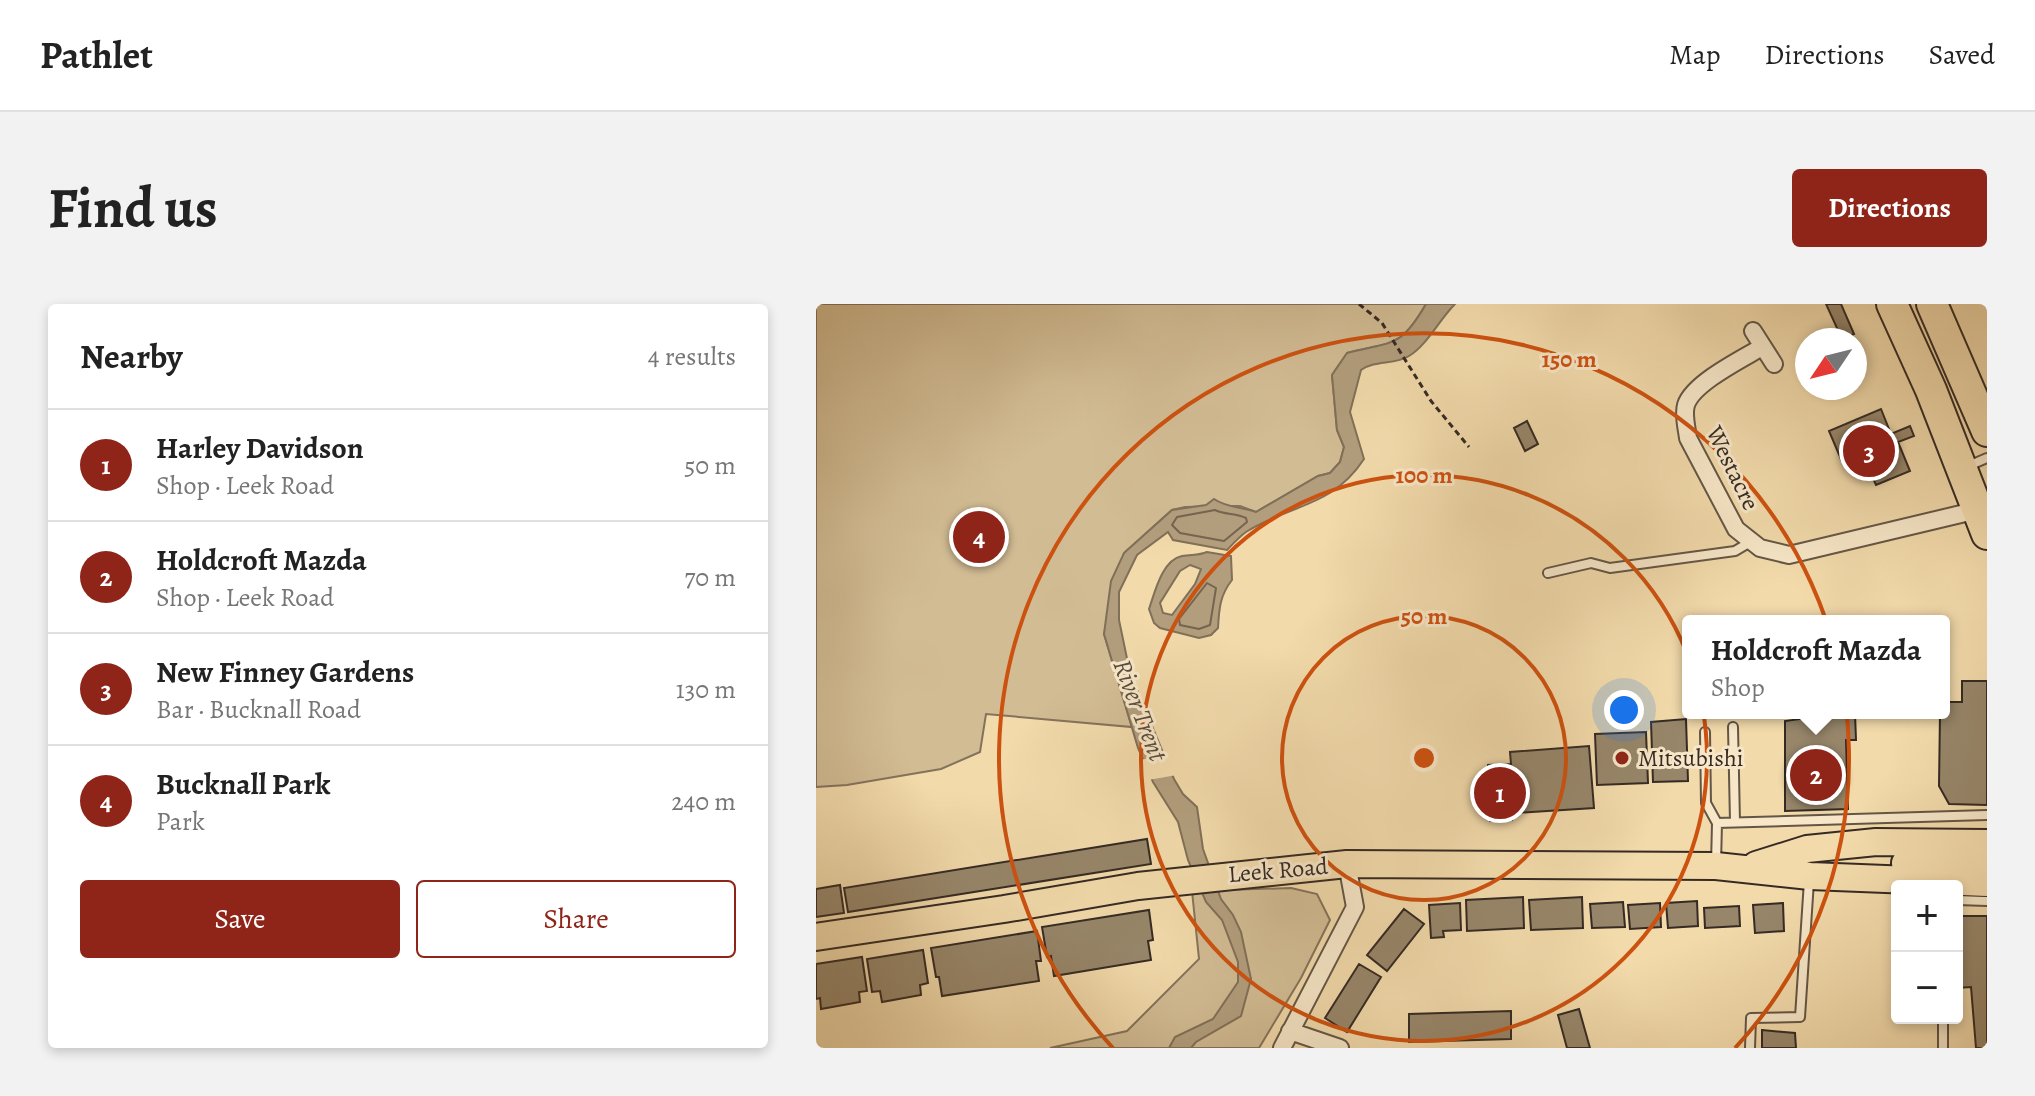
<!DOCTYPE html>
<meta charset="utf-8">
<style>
body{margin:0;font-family:Alegreya,serif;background:#f2f2f2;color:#222}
.controls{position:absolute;right:24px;bottom:24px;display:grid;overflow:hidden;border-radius:8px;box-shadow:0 4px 12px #0003}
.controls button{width:72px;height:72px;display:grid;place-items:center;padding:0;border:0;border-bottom:2px solid #e0e0e0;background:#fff;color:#222;font:40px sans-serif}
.compass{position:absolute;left:979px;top:24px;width:72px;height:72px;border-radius:50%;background:#fff;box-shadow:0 4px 12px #0003;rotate:235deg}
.you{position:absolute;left:808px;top:406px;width:28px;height:28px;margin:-20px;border:6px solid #fff;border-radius:50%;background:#1a73e8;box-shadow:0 0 0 12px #1a73e833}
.badge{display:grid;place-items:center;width:52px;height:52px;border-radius:50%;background:#8f2418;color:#fff;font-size:26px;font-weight:700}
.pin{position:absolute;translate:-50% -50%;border:4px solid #fff;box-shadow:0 2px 8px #0006}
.popup{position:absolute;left:866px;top:311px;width:268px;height:104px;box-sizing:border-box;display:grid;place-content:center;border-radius:8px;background:#fff;filter:drop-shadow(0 2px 6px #0005);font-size:26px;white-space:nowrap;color:#767676}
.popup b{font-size:30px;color:#222}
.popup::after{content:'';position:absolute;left:50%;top:100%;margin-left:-16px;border:16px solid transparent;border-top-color:#fff}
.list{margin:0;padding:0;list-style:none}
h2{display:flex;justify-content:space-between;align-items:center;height:104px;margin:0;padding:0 32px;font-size:34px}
h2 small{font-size:26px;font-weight:400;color:#767676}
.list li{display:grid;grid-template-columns:52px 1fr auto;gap:24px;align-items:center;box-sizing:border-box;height:112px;padding:0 32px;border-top:2px solid #e0e0e0}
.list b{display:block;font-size:30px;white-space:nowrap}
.list p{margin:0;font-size:26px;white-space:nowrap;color:#767676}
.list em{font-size:26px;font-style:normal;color:#767676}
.actions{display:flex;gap:16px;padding:24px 32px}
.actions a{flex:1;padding:18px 0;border:2px solid #8f2418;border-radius:8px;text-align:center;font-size:28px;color:#8f2418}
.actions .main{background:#8f2418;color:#fff}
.map{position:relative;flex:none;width:1171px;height:744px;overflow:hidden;border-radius:8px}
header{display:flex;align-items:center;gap:48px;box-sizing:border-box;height:112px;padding:0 40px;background:#fff;border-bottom:2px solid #e0e0e0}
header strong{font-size:38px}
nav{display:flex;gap:44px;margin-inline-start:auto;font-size:28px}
.intro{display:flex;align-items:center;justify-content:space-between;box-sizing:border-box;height:192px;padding:0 48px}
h1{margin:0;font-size:56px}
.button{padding:20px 36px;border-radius:8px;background:#8f2418;color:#fff;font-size:28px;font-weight:700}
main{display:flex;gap:48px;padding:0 48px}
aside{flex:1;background:#fff;border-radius:8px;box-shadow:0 4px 12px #0003}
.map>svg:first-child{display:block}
.green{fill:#d2bc94;stroke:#84735c;stroke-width:2}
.water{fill:#b29e7d;stroke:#807059;stroke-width:2;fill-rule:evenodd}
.pier{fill:#f2daab}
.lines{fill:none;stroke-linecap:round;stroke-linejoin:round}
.shore{stroke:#746450;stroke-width:2}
.building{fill:#97866a;stroke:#352a24;stroke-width:2}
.lane-casing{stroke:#645646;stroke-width:12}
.street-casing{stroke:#645646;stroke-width:20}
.primary-casing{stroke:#352a24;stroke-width:30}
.highway-casing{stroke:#352a24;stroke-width:34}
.path{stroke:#352a24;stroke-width:3;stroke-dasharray:6 4;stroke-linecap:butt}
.lane{stroke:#f7e7c8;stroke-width:8}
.street{stroke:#f7e7c8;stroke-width:16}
.primary{stroke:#f2daab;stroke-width:26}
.highway{stroke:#f2daab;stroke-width:30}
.ring{fill:none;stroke:#cd5210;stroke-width:4}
.poi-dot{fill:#8f2418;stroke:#f7e7c8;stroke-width:3}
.labels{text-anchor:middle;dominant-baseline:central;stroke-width:6;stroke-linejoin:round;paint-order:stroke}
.street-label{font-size:24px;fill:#352a24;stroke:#f7e7c8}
.poi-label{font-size:24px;fill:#352a24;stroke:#f7e7c8;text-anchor:start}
.water-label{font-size:26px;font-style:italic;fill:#5a4d3f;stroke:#f7e7c8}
.centre{fill:#cd5210;stroke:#f7e7c8;stroke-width:4}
.ring-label{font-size:24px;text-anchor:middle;font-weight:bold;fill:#cd5210;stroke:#f7e7c8;stroke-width:6;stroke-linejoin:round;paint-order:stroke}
</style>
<header>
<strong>Pathlet</strong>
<nav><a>Map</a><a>Directions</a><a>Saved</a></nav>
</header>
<div class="intro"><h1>Find us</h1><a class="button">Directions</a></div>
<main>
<aside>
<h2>Nearby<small>4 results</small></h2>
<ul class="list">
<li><span class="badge">1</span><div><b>Harley Davidson</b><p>Shop · Leek Road</p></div><em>50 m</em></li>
<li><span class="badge">2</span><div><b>Holdcroft Mazda</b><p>Shop · Leek Road</p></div><em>70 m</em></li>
<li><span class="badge">3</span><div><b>New Finney Gardens</b><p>Bar · Bucknall Road</p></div><em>130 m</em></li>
<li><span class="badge">4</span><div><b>Bucknall Park</b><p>Park</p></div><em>240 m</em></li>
</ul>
<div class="actions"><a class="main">Save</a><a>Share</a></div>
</aside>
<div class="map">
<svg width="1171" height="744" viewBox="0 0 1171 744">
<rect width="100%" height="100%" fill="#f2daab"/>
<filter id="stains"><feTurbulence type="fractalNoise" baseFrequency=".0025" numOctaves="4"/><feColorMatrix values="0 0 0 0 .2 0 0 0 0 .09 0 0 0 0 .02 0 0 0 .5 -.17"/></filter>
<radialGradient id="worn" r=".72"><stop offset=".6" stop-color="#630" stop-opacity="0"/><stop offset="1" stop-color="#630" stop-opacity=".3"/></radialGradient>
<!-- green -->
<path class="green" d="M0,0H610C584,45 577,37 531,49L516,71L521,126L528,143L524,158L514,169L502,172L440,208L424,202H408L369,203L356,206L308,249L288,330L316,423L170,410L164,448L125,465L31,481L0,483Z
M475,584L501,590L514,616L485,674L443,744H234L311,727L383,655L376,587Z"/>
<!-- water -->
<path class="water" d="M610,0H639C623,16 612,40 593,52C579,61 558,56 545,66L534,108L548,155C516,204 474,200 430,228C423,233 417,240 411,246L357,236L352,228L321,251L303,288V316L314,369L358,475L367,490L381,503L387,545L405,595L417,611L425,628L435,675L425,712L380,738L375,744H353L359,733L397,715L422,678V658L406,616L390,598L372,556L362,518L337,478L322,444L288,330L295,277L308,249L356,206L390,201L398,195C411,204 426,203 440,208L502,172L514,169L524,158L528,143L521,126L516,71L531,49C577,37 584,45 610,0Z
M391,248L415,252L416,276C404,291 403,305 402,324L395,331L383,334L344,324L338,319L333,305C339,288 346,256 366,252C375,250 382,252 391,248ZM374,261L385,265L379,280L356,311L347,309L344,299L364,267Z"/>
<!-- pier -->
<path class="pier" d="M352,451L361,471L332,476L323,456Z"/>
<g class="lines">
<!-- shore -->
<path class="shore" d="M399,206C409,211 420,209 430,214L431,218L408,237L364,229L356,221L361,213Z
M391,279L400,284L394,321L383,325L364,321L363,315Z"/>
</g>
<!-- building -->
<path class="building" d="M1010,0H1025L1038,30L1026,35Z
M1065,105L1075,130L1094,122L1098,132L1082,138L1094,167L1060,181L1051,161L1043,164L1040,155L1027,160L1013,127Z
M711,117L722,140L709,147L698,124Z
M1146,377H1171V501L1133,500L1123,482L1124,409H1128V398H1146Z
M1027,409H1039L1040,436H1030L1032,505L969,507V417Z
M870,415L872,477L837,478L835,418Z
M830,428L832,479L781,481L779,430Z
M773,442L778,504L699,509L694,448Z
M694,460L696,516L674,517L672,461Z
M331,535L335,560L32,608L28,584Z
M24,581L28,609L0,613V585Z
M707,593L708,624L651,627L650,596Z
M766,593L767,624L715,626L713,596Z
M881,597L882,622L852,624L850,599Z
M807,598L809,623L776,624L774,600Z
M644,599L645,626L627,627L628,633L615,634L613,601Z
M844,599L845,623L814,625L812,601Z
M967,599L968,627L939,629L937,601Z
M923,602L924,622L889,624L888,604Z
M588,605L608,620L571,667L551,651Z
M333,606L337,636L332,637L335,656L238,672L235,652L231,653L226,623Z
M1145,612H1171V744H1160L1155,683L1141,684Z
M221,627L225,657H220L223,677L126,692L123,673H120L115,644Z
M107,646L112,679L104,681L105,691L66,698L64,687L56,688L51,655Z
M46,653L51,687L43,688L44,698L5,705L4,694L0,695V660Z
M543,660L565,673L531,728L509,714Z
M763,705L774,744H751L742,711Z
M695,707V735L593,738V710Z
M946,726L979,729L980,744H946Z"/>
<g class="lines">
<!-- lane casing -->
<g class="lane-casing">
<path id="lane" d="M1150,163L1171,154
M732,269L775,259L794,264L919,247L936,237
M917,423L919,518
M889,428L890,499L901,519
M900,560L901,519L1171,511
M1141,596L1171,597
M1127,714V744
M934,744L935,714L984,713L993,577"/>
</g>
<!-- street casing -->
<g class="street-casing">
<path id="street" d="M937,27L958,60
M946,43C926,55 877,79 870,101C867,111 871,125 872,134L920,225L944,244L973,251L1166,205
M474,727L524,744
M466,744L539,603L531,560"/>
</g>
<!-- primary casing -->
<g class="primary-casing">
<path id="primary" d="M1089,559L1171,558
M940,561L991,545L1060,538L1171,539
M0,633L188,605L322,582L531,560L900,562L994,572L1171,579"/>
</g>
<!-- highway casing -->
<g class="highway-casing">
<path id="highway" d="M1076,0L1115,86L1171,230
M1116,0L1171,127"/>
</g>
<!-- path -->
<path class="path" d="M543,0L566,19L615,97L653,143"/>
<!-- lane -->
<use href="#lane" class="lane"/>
<!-- street -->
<use href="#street" class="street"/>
<!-- primary -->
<use href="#primary" class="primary"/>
<!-- highway -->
<use href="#highway" class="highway"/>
</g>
<!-- distance rings -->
<g class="ring">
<circle cx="608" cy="454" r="142"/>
<circle cx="608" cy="454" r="283"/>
<path d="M297 744A425 425 0 1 1 919 744"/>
</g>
<!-- markers -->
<circle class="poi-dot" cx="806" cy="454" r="8"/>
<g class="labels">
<!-- street labels -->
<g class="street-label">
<text transform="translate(917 164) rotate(64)">Westacre</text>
<text transform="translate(462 566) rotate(-5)">Leek Road</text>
</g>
<!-- poi labels -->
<g class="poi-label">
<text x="822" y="454">Mitsubishi</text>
</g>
<!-- water labels -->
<g class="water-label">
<text transform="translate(324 406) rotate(69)">River Trent</text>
</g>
</g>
<circle cx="608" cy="454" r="12" class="centre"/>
<g class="ring-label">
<text x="753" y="63">150 m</text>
<text x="608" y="179">100 m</text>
<text x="608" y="320">50 m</text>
</g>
<rect width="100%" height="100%" filter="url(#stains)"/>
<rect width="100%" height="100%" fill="url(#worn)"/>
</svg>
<div class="controls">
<button>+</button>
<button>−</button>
</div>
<svg class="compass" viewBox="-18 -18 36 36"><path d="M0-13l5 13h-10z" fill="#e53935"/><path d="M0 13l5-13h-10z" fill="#767676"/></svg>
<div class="you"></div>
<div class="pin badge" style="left:684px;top:489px">1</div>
<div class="pin badge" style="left:1000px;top:471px">2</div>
<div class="popup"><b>Holdcroft Mazda</b>Shop</div>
<div class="pin badge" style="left:1053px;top:147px">3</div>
<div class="pin badge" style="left:163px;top:233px">4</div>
</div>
</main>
